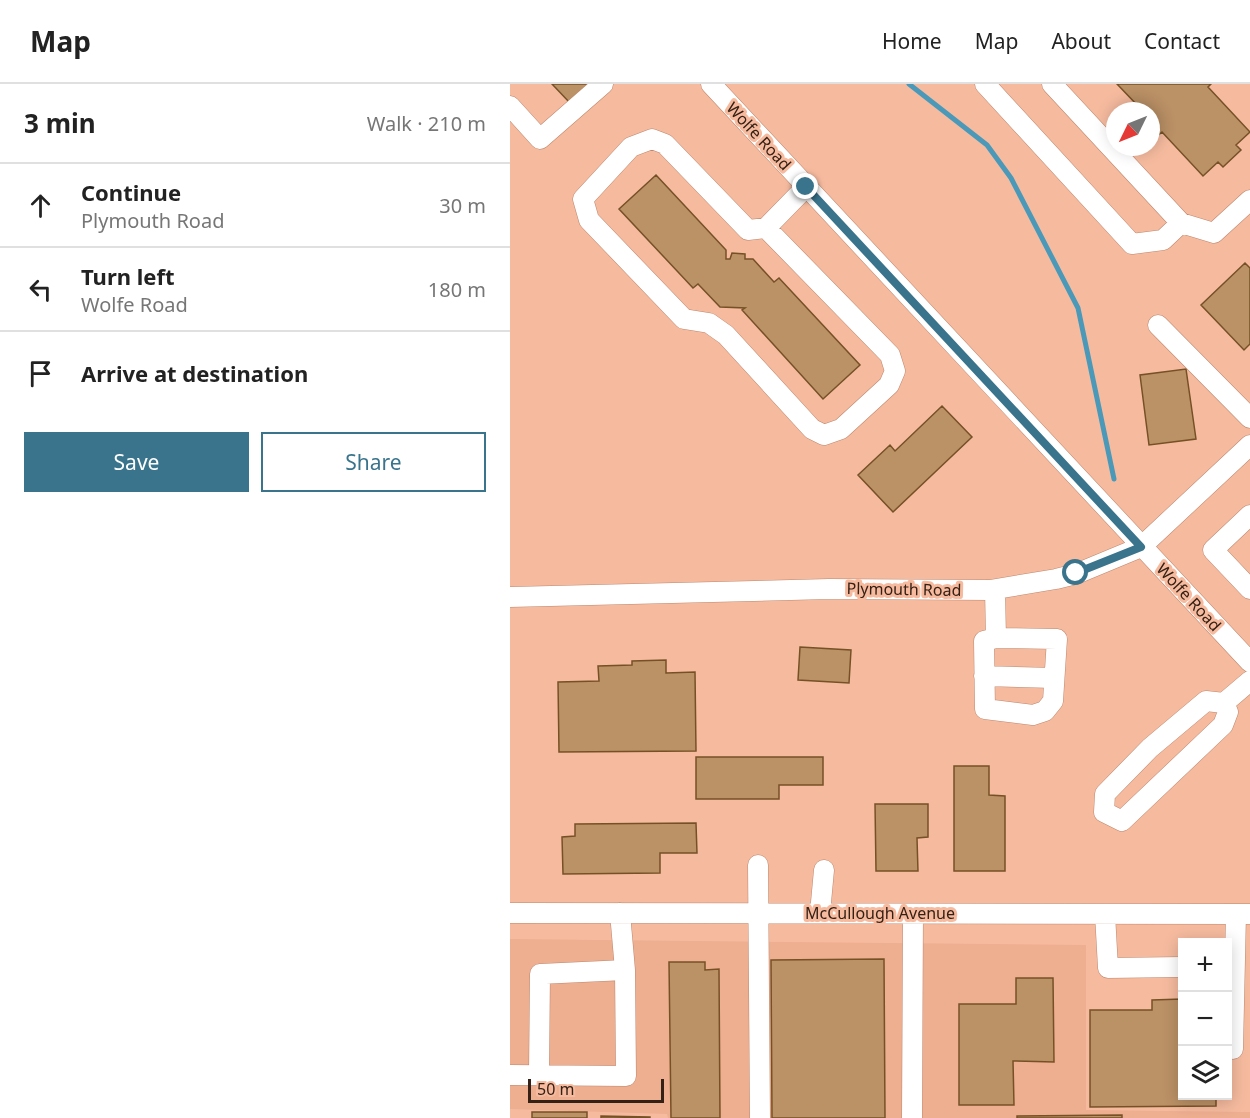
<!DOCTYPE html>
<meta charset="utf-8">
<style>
body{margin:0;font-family:"Noto Sans",sans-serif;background:#f2f2f2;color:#222}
.controls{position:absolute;right:18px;bottom:18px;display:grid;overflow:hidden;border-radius:0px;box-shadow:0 3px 15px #0003}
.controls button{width:54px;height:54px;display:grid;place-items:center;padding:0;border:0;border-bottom:2px solid #e0e0e0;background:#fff;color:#222;font:30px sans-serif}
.compass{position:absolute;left:596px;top:18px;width:54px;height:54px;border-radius:50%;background:#fff;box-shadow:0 3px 15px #0003;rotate:227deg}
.scale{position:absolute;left:18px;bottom:15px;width:136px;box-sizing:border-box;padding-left:6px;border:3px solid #352015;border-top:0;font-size:16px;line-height:21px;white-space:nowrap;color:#352015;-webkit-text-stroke:4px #f6bb9f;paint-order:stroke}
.stop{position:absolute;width:18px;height:18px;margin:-14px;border:4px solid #39748c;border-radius:50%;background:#fff}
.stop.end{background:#39748c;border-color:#fff;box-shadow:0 2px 6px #0008}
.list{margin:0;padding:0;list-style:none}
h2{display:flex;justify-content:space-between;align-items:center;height:78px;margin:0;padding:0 24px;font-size:26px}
h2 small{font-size:20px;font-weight:400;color:#767676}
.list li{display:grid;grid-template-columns:39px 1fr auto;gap:18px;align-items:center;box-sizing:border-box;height:84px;padding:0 24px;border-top:2px solid #e0e0e0}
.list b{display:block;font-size:22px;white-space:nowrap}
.list p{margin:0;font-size:20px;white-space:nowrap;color:#767676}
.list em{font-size:20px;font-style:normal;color:#767676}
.actions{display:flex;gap:12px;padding:18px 24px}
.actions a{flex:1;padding:14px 0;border:2px solid #39748c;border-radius:0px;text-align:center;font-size:21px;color:#39748c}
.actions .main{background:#39748c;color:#fff}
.icon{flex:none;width:33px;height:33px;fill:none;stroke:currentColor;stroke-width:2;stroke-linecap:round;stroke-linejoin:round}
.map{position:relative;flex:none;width:740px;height:1034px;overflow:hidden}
header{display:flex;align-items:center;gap:36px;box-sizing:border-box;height:84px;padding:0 30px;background:#fff;border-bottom:2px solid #e0e0e0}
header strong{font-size:28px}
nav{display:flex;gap:33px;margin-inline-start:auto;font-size:21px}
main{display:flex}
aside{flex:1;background:#fff}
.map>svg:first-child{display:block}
.built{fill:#eeae90}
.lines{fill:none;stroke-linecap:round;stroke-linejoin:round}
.stream{stroke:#4a99b9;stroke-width:5}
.building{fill:#bb9166;stroke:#775126;stroke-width:1.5}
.minor-casing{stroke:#be866c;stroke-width:21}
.minor{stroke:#fff;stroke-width:20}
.route{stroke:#39748c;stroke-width:8}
.labels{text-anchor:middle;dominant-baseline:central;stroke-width:6;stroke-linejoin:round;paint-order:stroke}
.street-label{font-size:16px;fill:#352015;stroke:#f6bb9f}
</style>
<header>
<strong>Map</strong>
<nav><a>Home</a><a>Map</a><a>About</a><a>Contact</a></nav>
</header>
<main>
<aside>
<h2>3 min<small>Walk · 210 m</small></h2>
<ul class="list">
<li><svg class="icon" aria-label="ahead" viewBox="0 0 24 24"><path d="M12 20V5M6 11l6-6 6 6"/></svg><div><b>Continue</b><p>Plymouth Road</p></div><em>30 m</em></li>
<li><svg class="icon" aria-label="left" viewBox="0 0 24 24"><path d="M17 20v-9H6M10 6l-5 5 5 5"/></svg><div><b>Turn left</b><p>Wolfe Road</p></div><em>180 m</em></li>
<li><svg class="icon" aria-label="arrive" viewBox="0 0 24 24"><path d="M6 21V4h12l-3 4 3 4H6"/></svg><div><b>Arrive at destination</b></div></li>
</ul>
<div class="actions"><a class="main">Save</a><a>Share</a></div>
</aside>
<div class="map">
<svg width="740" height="1034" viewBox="0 0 740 1034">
<rect width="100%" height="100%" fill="#f6bb9f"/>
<!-- built -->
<path class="built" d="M0,855L576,861V1026L740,1028V1034H158L157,1030L0,1025Z"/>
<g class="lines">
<!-- stream -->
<path class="stream" d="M399,0L477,61L501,94L568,224L604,395"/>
</g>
<!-- building -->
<path class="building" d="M42,0H82L60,19Z
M607,0H701L698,3L740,48L726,61L731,66L713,83L708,78L693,92L652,48L644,55L641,51V27H622L628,22Z
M146,91L216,166V175H220L222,169L235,170V175H243L264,198L269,194L350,281L313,315L232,226L235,224L210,223L188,200L183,204L109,125Z
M735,179L740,184V260L734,266L691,221Z
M676,285L686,355L639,361L630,291Z
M432,322L462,353L383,428L348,391L380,361L385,367Z
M290,563L341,566L339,599L288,596Z
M156,576V589L185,588L186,667L49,668L48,598L89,597L88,582L122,581V577Z
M186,673H313V701H269V715H186Z
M444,682H479V711L495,712V787H444Z
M365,720H418V753L407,754L408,787H366Z
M186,739L187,769H150V789L53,790L52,753L65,752V740Z
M374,875L375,1034H262L261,876Z
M159,878H195V886L209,885L210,1034H161Z
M506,894H543L544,978L503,977L504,1021H449V920H506Z
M672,915V1012H706V1022L580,1023V926H642V916Z
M22,1028H77V1034H22Z
M612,1031V1034H507V1032Z
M91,1032L140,1033V1034H91Z"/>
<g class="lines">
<!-- minor casing -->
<g class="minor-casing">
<path id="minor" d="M201,0L740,578
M475,0L622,160L653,156L671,139
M542,0L671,139L704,149L740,116
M0,22L30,55L93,0
M256,144L380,271L385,287L379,301L331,345L314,351L302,345L216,251L199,239L174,235L79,136L73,115L121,63L142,55L155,60L238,146L256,144L296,103
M648,241L740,334
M740,431L703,466L740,505
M485,506L486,554L474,557L475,625L523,631L535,627L543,617L547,555L486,554
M0,513L319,505L480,506L546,495L566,490L631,463L740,361
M474,592L544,594
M714,619L718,628L713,641L612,737L594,728L595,710L640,664L696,617L714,619L740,597
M248,781L250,1034
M0,829L740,830
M310,829L314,786
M595,830L598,884L672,883
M723,965L726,830
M0,991L116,992L115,886L110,829
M29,991L30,890L115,886
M402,1034L403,830"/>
</g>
<!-- minor -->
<use href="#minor" class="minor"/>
</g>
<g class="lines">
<!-- route -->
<path class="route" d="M296,103L631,463L566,489"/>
</g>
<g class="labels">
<!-- street labels -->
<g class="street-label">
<text transform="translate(249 52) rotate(47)">Wolfe Road</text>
<text transform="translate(394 505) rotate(1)">Plymouth Road</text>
<text transform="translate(679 513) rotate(47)">Wolfe Road</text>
<text x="370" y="829">McCullough Avenue</text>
</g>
</g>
</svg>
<div class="controls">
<button>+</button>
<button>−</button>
<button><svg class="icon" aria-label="layers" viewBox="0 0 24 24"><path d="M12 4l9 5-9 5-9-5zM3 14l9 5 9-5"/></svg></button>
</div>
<svg class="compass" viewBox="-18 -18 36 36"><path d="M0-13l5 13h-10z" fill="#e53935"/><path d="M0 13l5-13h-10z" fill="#767676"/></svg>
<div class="scale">50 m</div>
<div class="stop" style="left:566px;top:489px"></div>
<div class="stop end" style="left:296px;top:103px"></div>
</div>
</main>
